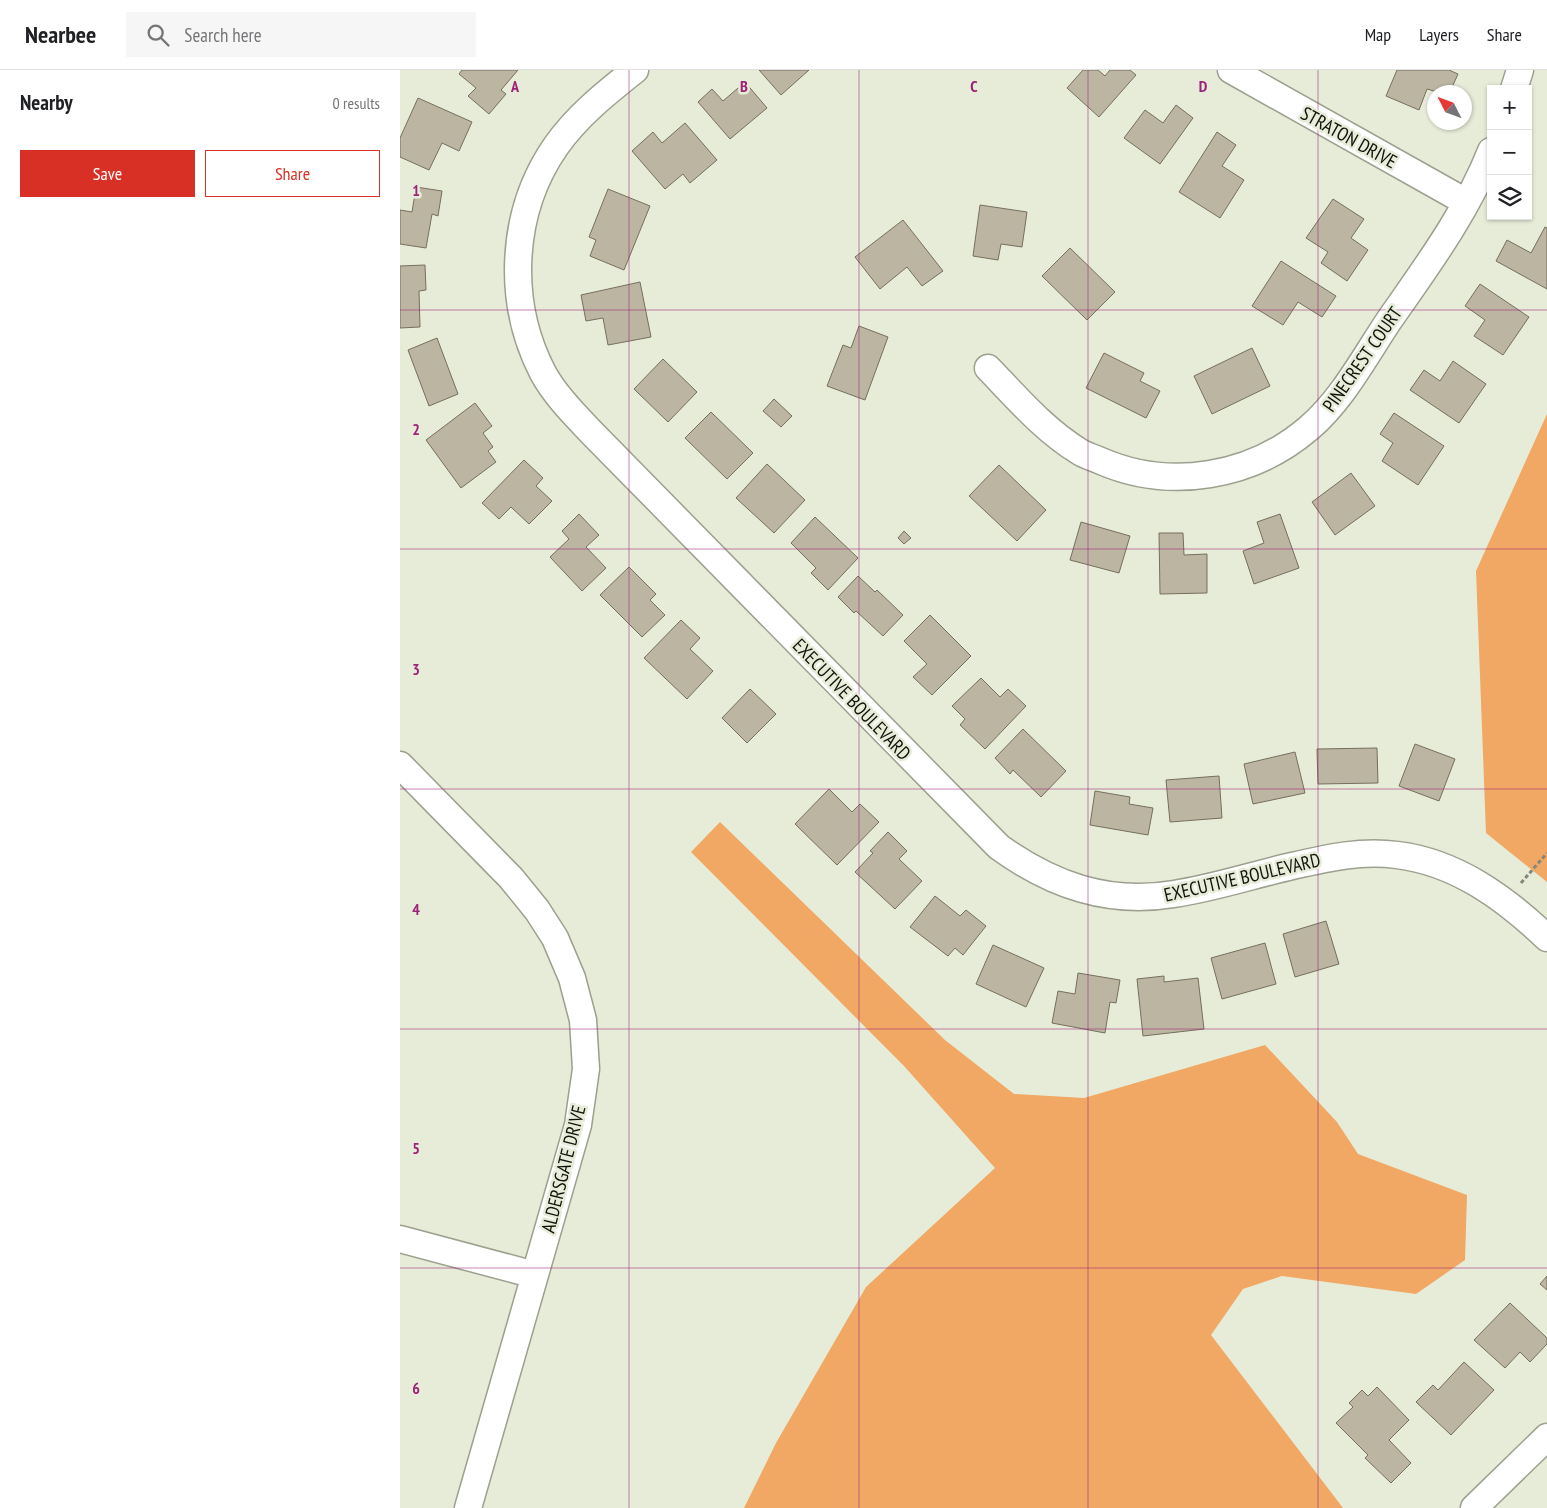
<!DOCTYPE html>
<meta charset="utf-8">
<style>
body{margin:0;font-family:"PT Sans Narrow",sans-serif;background:#f6f6f6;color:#202124}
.controls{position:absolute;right:15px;top:15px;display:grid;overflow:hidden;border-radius:0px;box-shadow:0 1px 4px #0004}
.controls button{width:45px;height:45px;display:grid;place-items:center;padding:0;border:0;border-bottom:1px solid #e0e0e0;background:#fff;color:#202124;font:25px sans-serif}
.compass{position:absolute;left:1027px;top:15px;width:45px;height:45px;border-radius:50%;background:#fff;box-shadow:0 1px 4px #0004;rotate:312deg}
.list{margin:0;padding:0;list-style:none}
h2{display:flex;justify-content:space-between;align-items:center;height:65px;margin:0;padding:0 20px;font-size:21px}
h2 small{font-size:16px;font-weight:400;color:#757577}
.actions{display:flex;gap:10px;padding:15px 20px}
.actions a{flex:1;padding:11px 0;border:1px solid #d93025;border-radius:0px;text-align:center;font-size:18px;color:#d93025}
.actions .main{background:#d93025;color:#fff}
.icon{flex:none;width:28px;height:28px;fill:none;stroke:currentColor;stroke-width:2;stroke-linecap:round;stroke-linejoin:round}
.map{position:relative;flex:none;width:1147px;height:1438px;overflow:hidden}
header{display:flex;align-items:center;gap:30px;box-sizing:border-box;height:70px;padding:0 25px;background:#fff;border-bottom:1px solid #e0e0e0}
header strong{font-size:24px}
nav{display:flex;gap:28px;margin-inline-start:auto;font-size:18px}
.search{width:350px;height:45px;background:#f6f6f6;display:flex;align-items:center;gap:12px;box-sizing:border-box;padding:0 18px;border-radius:0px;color:#757577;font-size:19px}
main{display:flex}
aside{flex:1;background:#fff}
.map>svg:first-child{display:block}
.forest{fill:#f0a864}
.building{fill:#bcb5a2;stroke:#756f5d}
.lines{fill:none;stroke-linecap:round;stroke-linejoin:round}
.minor-casing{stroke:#9ca08e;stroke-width:29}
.path{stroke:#848779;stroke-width:3;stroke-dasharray:4 2.5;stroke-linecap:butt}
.minor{stroke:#fff;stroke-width:26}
.grid{fill:none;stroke:#9c227a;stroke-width:1;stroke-opacity:0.55}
.labels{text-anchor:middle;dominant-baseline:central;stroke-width:5;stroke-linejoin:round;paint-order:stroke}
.street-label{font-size:19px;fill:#12130c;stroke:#e7ecd8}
.grid-label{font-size:16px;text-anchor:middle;font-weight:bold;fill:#9c227a;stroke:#e7ecd8;stroke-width:5;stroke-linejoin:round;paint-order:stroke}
</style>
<header>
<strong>Nearbee</strong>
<div class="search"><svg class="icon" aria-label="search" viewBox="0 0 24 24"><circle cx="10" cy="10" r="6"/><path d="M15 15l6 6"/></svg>Search here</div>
<nav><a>Map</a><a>Layers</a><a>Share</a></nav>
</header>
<main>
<aside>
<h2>Nearby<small>0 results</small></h2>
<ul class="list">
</ul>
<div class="actions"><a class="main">Save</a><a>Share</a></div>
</aside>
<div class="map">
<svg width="1147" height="1438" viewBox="0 0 1147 1438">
<rect width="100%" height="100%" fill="#e7ecd8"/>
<!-- forest -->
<path class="forest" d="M1147,344V812L1086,763L1076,501Z
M320,752L545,970L614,1024L684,1028L865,975L937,1052L958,1084L1067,1125L1065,1190L1016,1224L882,1206L843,1219L811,1265L943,1438H344L376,1373L466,1217L595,1098L504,996L291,782Z"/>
<!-- building -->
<path class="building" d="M62,0H118L101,20L106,24L89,44L68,26L76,18L59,4Z
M359,0H409L381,25Z
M683,0H698L705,6L710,0H730L736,5L699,47L667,18Z
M997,0H1049L1058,4L1050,22H1037L1027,19L1019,40L986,26Z
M345,12L367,38L330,69L298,32L312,19L323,31Z
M18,28L72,52L59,81L42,73L29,100L0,87V68Z
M776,35L793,48L760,94L724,68L745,40L763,53Z
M285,53L317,90L290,113L283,104L265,119L232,81L253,62L262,73Z
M817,62L836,75L822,96L844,110L820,148L779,122Z
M16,117L42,121L38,146L32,144L26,178L0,174V140L12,142Z
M208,119L250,136L224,200L190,186L196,170L189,167Z
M933,129L964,149L951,168L968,180L947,211L921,193L928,182L906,168Z
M580,135L627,142L622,177L601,174L598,190L573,186Z
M503,150L543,201L522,216L507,197L480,219L455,187Z
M1145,157L1147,158V219L1096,191L1107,170L1131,183Z
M670,178L715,222L687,250L642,206Z
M881,191L936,226L922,247L898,232L883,255L852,236Z
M25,195L26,220L19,221L20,257L0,258V196Z
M240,212L251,267L208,275L203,248L186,251L181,225Z
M1080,214L1129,247L1103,285L1074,266L1085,250L1065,236Z
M459,256L488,267L465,330L427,316L443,275L451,278Z
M37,268L58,324L29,336L8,280Z
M852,278L870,316L812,344L794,306Z
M704,283L744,303L740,311L760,321L746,348L686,318Z
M263,289L297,322L268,352L234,319Z
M1053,291L1086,314L1059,353L1010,320L1024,300L1040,311Z
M374,329L392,346L381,357L363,341Z
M75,333L92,356L83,363L93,377L88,381L96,392L61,418L26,370Z
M311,342L353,383L327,409L285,368Z
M994,343L1044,376L1018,415L982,391L993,373L980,364Z
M124,390L143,408L136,416L152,431L129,454L111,437L99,449L82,433Z
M367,394L405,430L374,463L336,428Z
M599,395L646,440L617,471L569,426Z
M951,403L975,436L935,465L912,432Z
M179,444L199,465L186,477L206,498L182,521L150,487L169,469L162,461Z
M880,444L899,498L854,514L843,481L864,473L857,452Z
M415,447L458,488L428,520L411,503L416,498L391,473Z
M681,452L730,466L719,503L670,490Z
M504,461L511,468L504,474L498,468Z
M759,463H783L784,485L807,484V523L760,524Z
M229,497L256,524L250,530L265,545L242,567L200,525Z
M458,506L475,522L477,520L503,545L483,566L456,541L454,543L438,527Z
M530,545L571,586L532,625L513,607L527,594L504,571Z
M281,550L300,568L290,579L313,601L287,629L244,588Z
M581,608L600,627L608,619L626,636L585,679L560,655L565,649L552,636Z
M350,619L376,644L347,673L322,648Z
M623,659L666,701L641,727L613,700L610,704L595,688Z
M1015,674L1055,689L1039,731L999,716Z
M977,678L978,713L918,714L917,679Z
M895,682L905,723L853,734L844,694Z
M819,706L822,748L770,752L766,710Z
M429,719L452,742L460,734L479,752L437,795L395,754Z
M695,721L730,727L729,734L753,738L748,765L690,755Z
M488,762L507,781L499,789L522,811L495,839L455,802L473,783L470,781Z
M535,826L560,846L566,840L586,856L563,885L555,878L548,886L510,857Z
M926,851L939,894L895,907L883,864Z
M865,873L876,914L822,929L811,888Z
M593,875L644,898L626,937L576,914Z
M678,903L720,910L716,933L710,932L705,963L652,953L658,921L675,924Z
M764,906V912L798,908L804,959L743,966L737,909Z
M1147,1206V1220L1140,1214Z
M1110,1233L1147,1268V1274L1130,1292L1120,1282L1105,1298L1074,1270Z
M1064,1292L1094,1320L1051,1365L1016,1332L1033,1315L1038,1320Z
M977,1317L1009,1350L989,1370L1011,1393L991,1413L965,1388L968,1385L936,1353L953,1337L949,1333L962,1320L968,1326Z"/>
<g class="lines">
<!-- minor casing -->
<g class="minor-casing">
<path id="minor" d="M235,0C206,23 177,46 156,76C110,142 106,232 143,303C155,325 174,344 191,362L599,777C652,815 708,835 774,824C814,818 853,805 892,796C927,788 961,780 997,785C1056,792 1105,828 1147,868
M831,0L1066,132
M1114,19L1120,0
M588,298C617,328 644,360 680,382C687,386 694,388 701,391C770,421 852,407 909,358C943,329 965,286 990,249C1027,196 1067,142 1091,81
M0,695L111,808L137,840L155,868L172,908L183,950L186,999L178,1055L68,1438
M0,1169L135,1205
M1074,1438L1147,1367"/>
</g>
<!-- path -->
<path class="path" d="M1121,813L1147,783"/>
<!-- minor -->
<use href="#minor" class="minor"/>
</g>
<!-- grid -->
<path class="grid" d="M229,0V1438M459,0V1438M688,0V1438M918,0V1438M0,240H1147M0,479H1147M0,719H1147M0,959H1147M0,1198H1147"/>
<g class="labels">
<!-- street labels -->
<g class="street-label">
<text transform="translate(949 67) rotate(29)">STRATON DRIVE</text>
<text transform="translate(962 289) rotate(-55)">PINECREST COURT</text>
<text transform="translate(452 629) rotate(46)">EXECUTIVE BOULEVARD</text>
<text transform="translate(842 807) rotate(-13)">EXECUTIVE BOULEVARD</text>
<text transform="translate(163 1099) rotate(-76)">ALDERSGATE DRIVE</text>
</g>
</g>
<g class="grid-label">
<text x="115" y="22">A</text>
<text x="344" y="22">B</text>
<text x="574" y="22">C</text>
<text x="803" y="22">D</text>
<text x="16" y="126">1</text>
<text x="16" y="365">2</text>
<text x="16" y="605">3</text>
<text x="16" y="845">4</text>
<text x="16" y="1084">5</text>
<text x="16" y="1324">6</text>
</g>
</svg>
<div class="controls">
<button>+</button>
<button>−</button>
<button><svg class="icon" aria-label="layers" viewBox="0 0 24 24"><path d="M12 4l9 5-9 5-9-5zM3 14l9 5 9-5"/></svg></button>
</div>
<svg class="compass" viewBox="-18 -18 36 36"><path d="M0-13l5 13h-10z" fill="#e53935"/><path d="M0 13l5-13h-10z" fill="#757577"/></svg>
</div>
</main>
